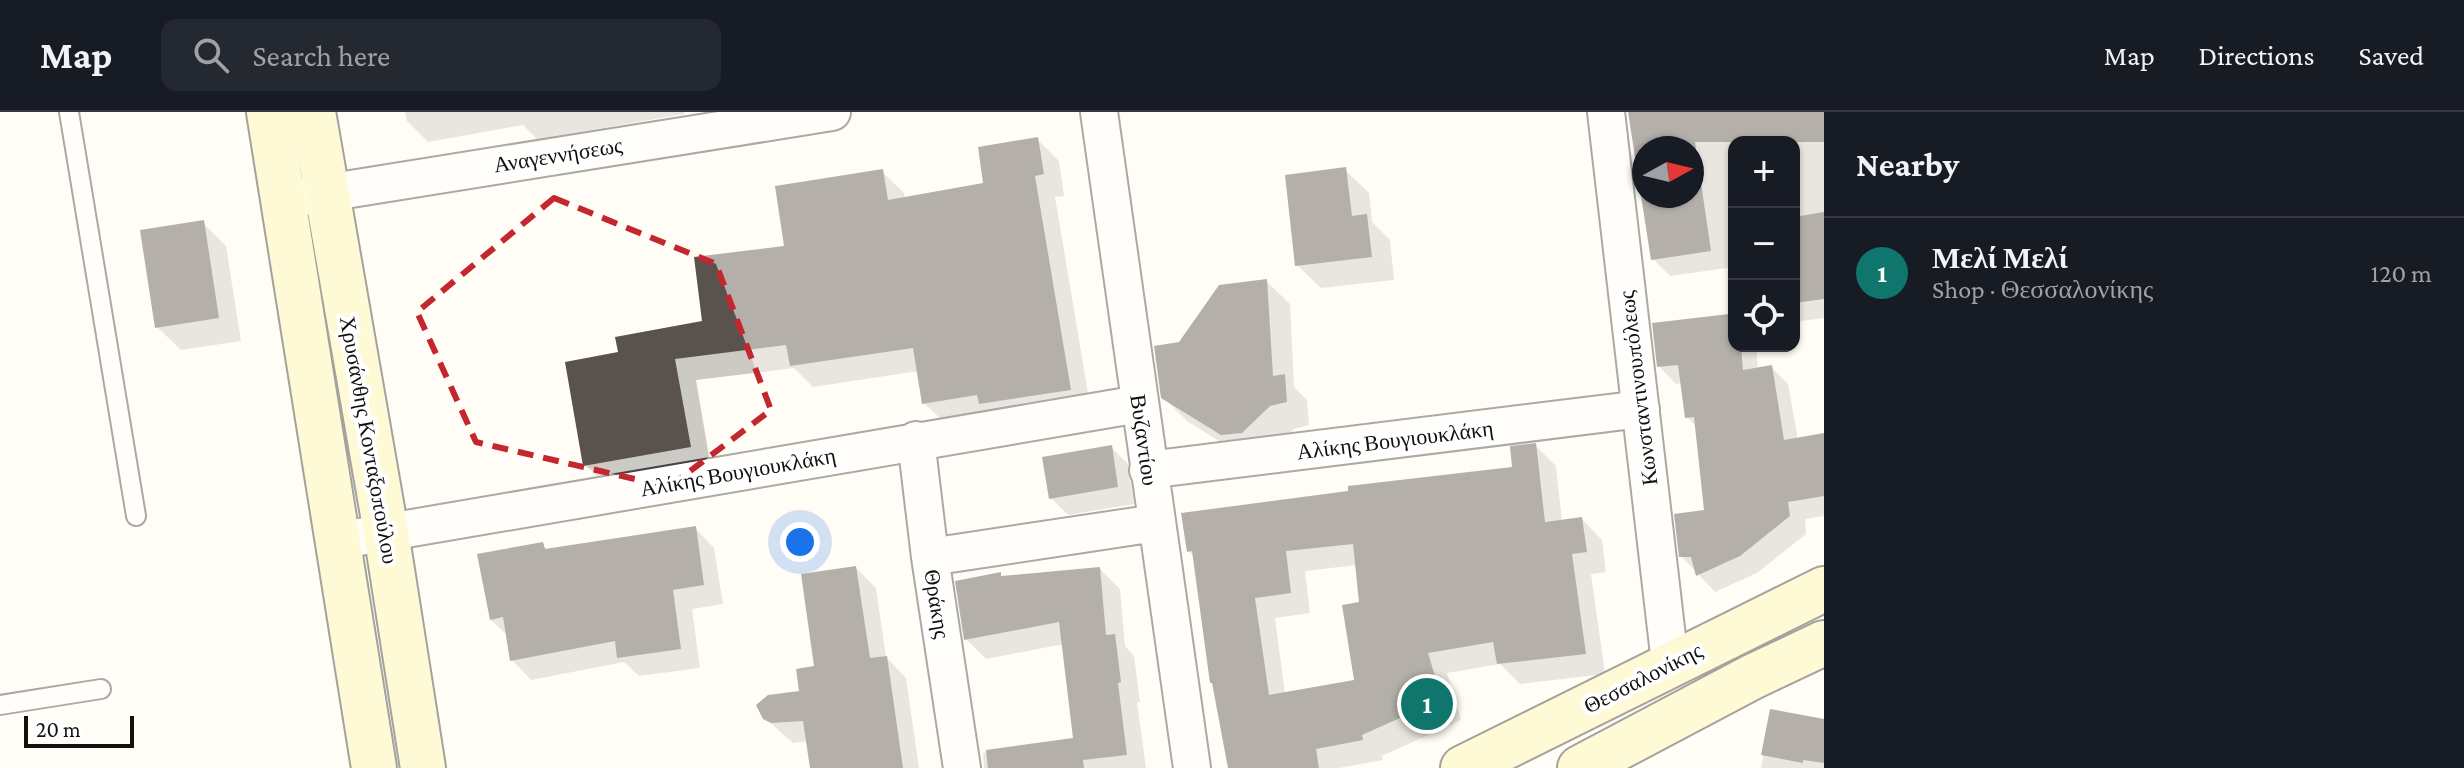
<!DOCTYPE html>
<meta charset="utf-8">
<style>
body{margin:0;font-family:"Crimson Pro",serif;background:#242831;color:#f1f3f6}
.controls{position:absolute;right:24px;top:24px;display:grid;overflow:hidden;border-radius:16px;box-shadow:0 2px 6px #0004}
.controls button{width:72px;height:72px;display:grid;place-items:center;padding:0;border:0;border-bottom:2px solid #363941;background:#171b24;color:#f1f3f6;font:40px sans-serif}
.compass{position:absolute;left:1632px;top:24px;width:72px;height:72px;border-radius:50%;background:#171b24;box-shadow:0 2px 6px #0004;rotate:82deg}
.scale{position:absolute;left:24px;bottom:20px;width:110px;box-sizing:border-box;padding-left:8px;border:4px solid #111;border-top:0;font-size:22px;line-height:28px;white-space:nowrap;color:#111;-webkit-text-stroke:6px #fff;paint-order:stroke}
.you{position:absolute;left:800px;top:430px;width:28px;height:28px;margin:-20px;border:6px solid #fff;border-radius:50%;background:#1a73e8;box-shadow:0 0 0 12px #1a73e833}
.badge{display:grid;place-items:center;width:52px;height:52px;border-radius:50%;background:#0f766e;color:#fff;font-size:26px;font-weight:700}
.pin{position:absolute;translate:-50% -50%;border:4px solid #fff;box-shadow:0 2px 8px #0006}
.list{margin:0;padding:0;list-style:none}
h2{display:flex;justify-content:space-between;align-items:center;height:104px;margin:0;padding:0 32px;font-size:34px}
h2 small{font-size:26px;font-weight:400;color:#9ea1a6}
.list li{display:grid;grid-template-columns:52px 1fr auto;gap:24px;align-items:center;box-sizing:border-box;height:112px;padding:0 32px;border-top:2px solid #363941}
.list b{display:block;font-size:30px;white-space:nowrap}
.list p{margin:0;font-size:26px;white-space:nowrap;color:#9ea1a6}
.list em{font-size:26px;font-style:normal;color:#9ea1a6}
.icon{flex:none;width:44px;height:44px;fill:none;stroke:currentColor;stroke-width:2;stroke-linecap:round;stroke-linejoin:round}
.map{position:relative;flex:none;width:1824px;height:656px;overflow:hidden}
header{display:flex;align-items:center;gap:48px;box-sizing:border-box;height:112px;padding:0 40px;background:#171b24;border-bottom:2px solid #363941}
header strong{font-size:38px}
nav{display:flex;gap:44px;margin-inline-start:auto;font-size:28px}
.search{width:560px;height:72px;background:#242831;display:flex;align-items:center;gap:20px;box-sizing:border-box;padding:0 28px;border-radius:16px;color:#9ea1a6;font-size:30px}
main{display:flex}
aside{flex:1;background:#171b24}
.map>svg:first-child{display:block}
.shadow{fill:#0003;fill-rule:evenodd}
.building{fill:#5a524d;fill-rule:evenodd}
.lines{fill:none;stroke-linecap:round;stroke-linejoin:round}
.lane-casing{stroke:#444;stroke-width:22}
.street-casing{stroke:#444;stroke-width:40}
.secondary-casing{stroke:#333;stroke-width:48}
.lane{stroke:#fff;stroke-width:18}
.street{stroke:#fff;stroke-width:36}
.secondary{stroke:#fff6b0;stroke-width:44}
.marked{fill:none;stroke:#c4262e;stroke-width:6;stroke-dasharray:16 10;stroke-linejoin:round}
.labels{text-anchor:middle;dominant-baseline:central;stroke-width:8;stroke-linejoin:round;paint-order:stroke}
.street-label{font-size:22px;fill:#111;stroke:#fff}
</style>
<header>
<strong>Map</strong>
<div class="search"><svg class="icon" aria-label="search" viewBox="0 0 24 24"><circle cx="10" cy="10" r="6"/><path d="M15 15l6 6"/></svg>Search here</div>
<nav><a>Map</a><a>Directions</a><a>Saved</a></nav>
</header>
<main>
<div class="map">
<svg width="1824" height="656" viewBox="0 0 1824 656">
<rect width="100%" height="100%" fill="#fffdf5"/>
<!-- shadow -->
<path class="shadow" d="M405,0H684L685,2L537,27L523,13L428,30L407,9Z
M1629,0H1824V206L1794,210V30H1734V155L1670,164L1653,147ZM1644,36H1692V84H1644Z
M1037,27L1059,49L1064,84L1055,85L1091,299L946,312L924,291L919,259L813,275L794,256L696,268L711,356L607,374L585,353L620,242L704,211L787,136L882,60L904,81L905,87L986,72Z
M1345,58L1369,81L1372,110L1390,128L1394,168L1321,176L1297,153Z
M203,111L226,134L241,229L181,238L157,215Z
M1266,169L1290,192L1294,275L1307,288L1309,313L1294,317L1266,344L1246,346L1187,309L1163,285L1180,232Z
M1734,204V234H1756L1758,257L1771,255L1788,272L1798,328L1824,323V404L1805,407L1806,422L1757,461L1715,480L1681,444L1707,400L1698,316L1687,305L1682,271L1676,272L1659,254L1654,212Z
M1535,333L1556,354L1562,410L1582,407L1602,428L1606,460L1591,462L1605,562L1520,572L1500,552L1447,561L1461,608L1382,644L1383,648L1339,656H1230L1194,445L1189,439L1514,357ZM1357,453L1361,492L1356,569L1285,582L1275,506L1310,501L1305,459Z
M1111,335L1128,352L1134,392L1068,403L1051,386Z
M695,416L714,436L723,492L692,497L700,556L639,564L624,550L531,568L512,548L508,524L491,508L542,433L548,438Z
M856,456L876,476L886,545L906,566L919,656H812L808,629L793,631L765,606L801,581L816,556Z
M1100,457L1120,477L1125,534L1134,544L1140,590H1137L1146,656H984L983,641L1075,628L1064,532L986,547L966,527L1000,463L1003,466Z
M1771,599L1824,609V656H1761Z"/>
<!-- building -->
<path class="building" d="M1628,0H1824V30H1695L1711,139L1651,148ZM1644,36H1692V84H1644Z
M1038,25L1044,62L1035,64L1071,278L979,292L977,283L922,292L913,236L790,254L786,233L675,247L691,335L583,354L565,250L618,240L615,225L702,209L694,145L784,134L775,74L883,57L888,88L983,71L978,35Z
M1346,55L1352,104L1367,102L1372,145L1295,154L1285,63Z
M1824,100V187L1794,191V105Z
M204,108L219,206L155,216L140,118Z
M1267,167L1273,264L1285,262L1287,290L1270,294L1242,321L1221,323L1161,286L1154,234L1179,230L1219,173Z
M1729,202L1731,220H1734V234H1741L1743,258L1772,253L1784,328L1824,321V384L1788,390L1790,404L1740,444L1696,464L1691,445H1679L1674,402L1704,398L1694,305L1685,306L1678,253L1657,255L1652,211Z
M1536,331L1545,410L1582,405L1587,440L1572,442L1586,542L1497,552L1493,530L1428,541L1442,587L1362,623L1363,628L1316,637L1319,656H1228L1212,571H1210L1192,439L1187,440L1181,401L1348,379V374L1512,355L1510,334ZM1353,432L1359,490L1342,493L1354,568L1269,583L1255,486L1291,481L1286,439Z
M1112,333L1118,375L1049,387L1042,345Z
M696,414L704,473L673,478L681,537L617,546L615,529L510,549L503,505L490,508L477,442L543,430L545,437Z
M856,454L870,546L887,544L903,656H810L803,609L771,611L763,607L756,593L768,583L799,579L796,557L814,554L801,462Z
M1100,455L1106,523L1115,522L1121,570L1118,571L1127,643L1083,648L1084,656H988L986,638L1073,626L1059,510L964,528L955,469L1001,460V464Z
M1770,597L1824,607V651L1803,648V651L1761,643Z"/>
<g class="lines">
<!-- lane casing -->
<g class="lane-casing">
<path id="lane" d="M69,0L136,404
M0,593L101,577"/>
</g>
<!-- street casing -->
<g class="street-casing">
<path id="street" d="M1099,0L1192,656
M1606,0L1670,551
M301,85L832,0
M916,328L930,445L962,656
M1148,358L1641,297
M336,429L1139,292
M930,445L1156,411"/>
</g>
<!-- secondary casing -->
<g class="secondary-casing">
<path id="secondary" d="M269,0L374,656
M313,0L386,420L423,656
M1463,656L1824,477
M1580,656L1752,565L1824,531"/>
</g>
<!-- lane -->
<use href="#lane" class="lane"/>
<!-- street -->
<use href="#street" class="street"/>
<!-- secondary -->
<use href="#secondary" class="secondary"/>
</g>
<!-- marked area -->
<path d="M0 0H1824V656H0ZM554,86L716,152L771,298L669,375L476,330L417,200Z" fill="#fffdf5" fill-opacity=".55" fill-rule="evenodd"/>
<path class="marked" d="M554,86L716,152L771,298L669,375L476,330L417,200Z"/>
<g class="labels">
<!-- street labels -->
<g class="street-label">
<text transform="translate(558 43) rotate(-9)">Αναγεννήσεως</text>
<text transform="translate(1638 276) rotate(-97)">Κωνσταντινουπόλεως</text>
<text transform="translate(369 328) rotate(80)">Χρυσάνθης Κονταξοπούλου</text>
<text transform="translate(1144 328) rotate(82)">Βυζαντίου</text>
<text transform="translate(1395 328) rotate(-7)">Αλίκης Βουγιουκλάκη</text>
<text transform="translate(738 360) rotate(-10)">Αλίκης Βουγιουκλάκη</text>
<text transform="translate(937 492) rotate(81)">Θράκης</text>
<text transform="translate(1643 566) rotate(-27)">Θεσσαλονίκης</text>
</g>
</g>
</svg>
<div class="controls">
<button>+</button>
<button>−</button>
<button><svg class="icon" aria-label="locate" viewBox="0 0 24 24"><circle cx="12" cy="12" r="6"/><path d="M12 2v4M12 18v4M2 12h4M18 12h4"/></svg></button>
</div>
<svg class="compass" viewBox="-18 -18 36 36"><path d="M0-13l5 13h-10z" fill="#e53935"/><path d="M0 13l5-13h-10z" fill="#9ea1a6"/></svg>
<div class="scale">20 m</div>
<div class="you"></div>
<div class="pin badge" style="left:1427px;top:592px">1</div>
</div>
<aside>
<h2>Nearby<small></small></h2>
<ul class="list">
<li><span class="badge">1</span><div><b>Μελί Μελί</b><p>Shop · Θεσσαλονίκης</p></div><em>120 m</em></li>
</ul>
</aside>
</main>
